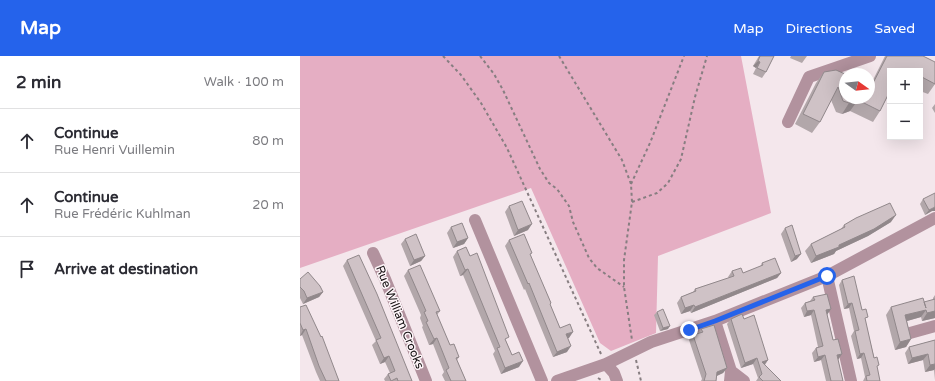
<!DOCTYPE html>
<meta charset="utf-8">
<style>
body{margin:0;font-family:"Varela Round",sans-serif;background:#f2f2f3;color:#2b2b33}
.controls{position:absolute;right:12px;top:12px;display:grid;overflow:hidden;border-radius:0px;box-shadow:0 4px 16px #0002}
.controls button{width:36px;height:36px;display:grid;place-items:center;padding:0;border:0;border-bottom:1px solid #e1e1e2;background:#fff;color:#2b2b33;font:20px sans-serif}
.compass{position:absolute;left:539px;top:12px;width:36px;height:36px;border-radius:50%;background:#fff;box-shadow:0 4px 16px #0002;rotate:105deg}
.stop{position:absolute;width:12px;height:12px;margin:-9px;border:3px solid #2563eb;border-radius:50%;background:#fff}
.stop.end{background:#2563eb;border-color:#fff;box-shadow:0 1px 4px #0008}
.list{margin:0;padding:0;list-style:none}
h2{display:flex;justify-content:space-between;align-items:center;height:52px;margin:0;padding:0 16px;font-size:17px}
h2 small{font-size:13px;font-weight:400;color:#7c7c81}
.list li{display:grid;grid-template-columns:26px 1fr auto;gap:12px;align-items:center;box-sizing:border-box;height:64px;padding:0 16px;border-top:1px solid #e1e1e2}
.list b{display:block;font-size:15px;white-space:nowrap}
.list p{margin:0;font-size:13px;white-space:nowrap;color:#7c7c81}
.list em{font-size:13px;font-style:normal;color:#7c7c81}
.icon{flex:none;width:22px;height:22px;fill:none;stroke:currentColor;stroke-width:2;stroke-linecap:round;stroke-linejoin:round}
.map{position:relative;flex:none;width:635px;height:325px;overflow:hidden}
header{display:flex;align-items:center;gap:24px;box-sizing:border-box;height:56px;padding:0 20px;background:#2563eb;color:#fff}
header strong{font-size:19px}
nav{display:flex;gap:22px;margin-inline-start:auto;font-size:14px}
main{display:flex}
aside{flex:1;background:#fff}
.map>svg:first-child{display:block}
.green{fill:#e5aec3}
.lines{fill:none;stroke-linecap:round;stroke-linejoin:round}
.path{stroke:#877e81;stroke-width:2;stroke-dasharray:3 3;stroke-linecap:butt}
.minor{stroke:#b2929e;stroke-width:12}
.wall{fill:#b2a7aa}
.shaded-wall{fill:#91888b}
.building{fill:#cfc2c6;stroke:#91888b}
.route{stroke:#2563eb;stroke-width:5}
.labels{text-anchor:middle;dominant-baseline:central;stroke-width:3;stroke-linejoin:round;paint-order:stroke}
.street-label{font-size:12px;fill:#130f10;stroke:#fef6f9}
</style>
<header>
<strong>Map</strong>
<nav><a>Map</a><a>Directions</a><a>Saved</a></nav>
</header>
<main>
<aside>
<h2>2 min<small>Walk · 100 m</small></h2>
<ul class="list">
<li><svg class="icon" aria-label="ahead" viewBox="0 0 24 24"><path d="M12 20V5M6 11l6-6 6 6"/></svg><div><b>Continue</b><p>Rue Henri Vuillemin</p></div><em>80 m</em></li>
<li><svg class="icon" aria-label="ahead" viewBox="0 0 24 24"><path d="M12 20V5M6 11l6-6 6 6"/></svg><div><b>Continue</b><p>Rue Frédéric Kuhlman</p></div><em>20 m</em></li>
<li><svg class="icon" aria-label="arrive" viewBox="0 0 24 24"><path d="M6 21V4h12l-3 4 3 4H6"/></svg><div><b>Arrive at destination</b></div></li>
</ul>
</aside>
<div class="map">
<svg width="635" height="325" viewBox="0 0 635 325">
<rect width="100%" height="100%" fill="#f4e7ec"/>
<!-- green -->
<path class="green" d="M0,0H441L471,157L358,200L356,277L311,295L300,287L231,132L0,212Z"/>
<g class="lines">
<!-- path -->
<path class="path" d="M143,0L161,19L181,47L207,92L301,298
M180,0L194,18L203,34L240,113L249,127L257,133L269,150L273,166L289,202L297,212L324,231
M259,0L322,104L331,128L332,146L324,204V231L332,284
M331,128L350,87L384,0
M332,146L357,137L368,127L381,103L395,41L407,0
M336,304L341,325
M298,322L303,325"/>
<!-- minor -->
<path class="minor" d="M488,66L509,21L570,0
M175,164L242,325
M73,197L85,223L126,325
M527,220L551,325
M415,265L431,315L430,325
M610,277L635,270
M306,308L314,317L317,325
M431,315L444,325
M257,325L306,308L351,286L415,265L527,220L635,162"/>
</g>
<!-- wall -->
<path class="wall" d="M459,0H474L466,16L462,22L453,18L456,12L453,10Z
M491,0H507L502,7L490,2Z
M585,0H623L635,28L628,38L620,35V15H590V42L587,41L580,55L573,66L550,55L542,58L536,56L531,44L520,66L512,77L495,68L516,27L524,16L570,30Z
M635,48V57L632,52Z
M623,143L632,155L625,159L620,148Z
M209,150L228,174L214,180L205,156Z
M591,166L568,180L536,195L534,198L511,207L505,195L511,188L541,173L544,169Z
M151,171L168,182L164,188L153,192L147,177Z
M485,172L497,203L491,206L481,178Z
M105,183L125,200L121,205L110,210L101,188Z
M209,184L230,200L251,247L250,249L260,272L269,282H267V296L253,301L225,233L224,234L205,190Z
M166,191L212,299L219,311L201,318L193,298L195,295L163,219L160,220L153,201L157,195Z
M47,204L112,325H85L84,323L88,318L90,317L85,306L80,308L72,289L76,285L43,210Z
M462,207L481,217L477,222L391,257L390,255L381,258L377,247L381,241L393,236L395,233L429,222L428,221L432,215L443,217L460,211Z
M108,214L140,255L137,259L150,289L159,301L157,304L166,325H145L142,319L144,316L133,288L129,289L122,271L123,270L120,262L121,259L104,220Z
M0,223L23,236L19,241L3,248L0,242Z
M542,224L562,254L565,264L580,325H563L565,321L561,302L557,303L551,280L554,275L549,252L544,253L539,229Z
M635,239V262L622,265L621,261L607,265L611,283L606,291L595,294L586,259L591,251L624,247L633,244V242Z
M513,241L531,253L527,258L543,325H526L521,304L514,306L512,297L516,292L518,291L511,259L504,261L501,252L505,247L510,245Z
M0,251L38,322L39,325H20L16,316L2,279L0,280Z
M357,256L368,273L360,275L354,259Z
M431,263H444L468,304L465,309L481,325H456L458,322L453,308L441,312L427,268Z
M401,273L427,312L423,317L417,320L416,325H401L402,323L389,284L393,279L398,277Z
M635,284V324L634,314L625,316L623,304L608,308L605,297L609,291Z"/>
<!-- shaded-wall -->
<path class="shaded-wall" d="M458,5L460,6L456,12L453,10Z
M558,44L550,55L542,58L549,47Z
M635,151V155H632L625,159L629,154Z
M596,159L591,166L568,180L536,195L534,198L511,207L516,200L539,189Z
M232,168L228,174L214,180L218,174Z
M168,182L164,188L153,192L157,186Z
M501,198L497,203L491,206L495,200Z
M125,200L121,205L110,210L114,204Z
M168,213L163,219L160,220L165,214Z
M481,217L477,222L391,257L395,251Z
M23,236L19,241L3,248L7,242Z
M552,247L549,252L544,253L548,248Z
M394,249L390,255L381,258L385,252Z
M531,253L527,259L526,254Z
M514,254L511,259L504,261L507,255Z
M626,254L621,261L600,267L605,259Z
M635,255V262L622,265L627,257Z
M370,270L368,273L360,275L363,272Z
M6,273L2,279L0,280L3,274Z
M273,276L269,282L262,284L266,278Z
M137,282L133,288L129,289L134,283Z
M611,283L606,291L595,294L600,286Z
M271,290L267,296L253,301L257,296Z
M564,297L561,302L557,303L560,298Z
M542,298L538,304L537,299Z
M628,298L623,304L608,308L612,302Z
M525,299L521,304L514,306L518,301Z
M89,300L85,306L80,308L84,302Z
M457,302L453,308L441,312L445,307Z
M468,304L464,309L462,306Z
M223,305L219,311L201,318L205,312Z
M635,308V313L634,314L625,316L630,309Z
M427,312L423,317L414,321L417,316Z"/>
<!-- building -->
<path class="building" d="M460,0H474L466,16L457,12L460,6L458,5Z
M587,0H623L635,6V28L620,20V15H590V35L580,55L558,44L549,47L543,45L538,31L520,66L503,58L524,16L536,14L545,18V42H569V30L571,31Z
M635,137V151L629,154L623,143Z
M222,145L232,168L218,174L209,150Z
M590,147L596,159L574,173L539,189V191L516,200L511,188L545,171L544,169L556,162Z
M162,167L168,182L157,186L151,171Z
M492,169L501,198L495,200L485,172Z
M116,178L125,200L114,204L105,183Z
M224,178L232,197L230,198L251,247L250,248L260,272L270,268L273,276L266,278L271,290L257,296L229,227L228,228L209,184Z
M166,191L170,200L177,197L209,281L205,283L212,299L219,296L223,305L205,312L197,292L200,291L168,213L165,214L157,195Z
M59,199L77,238L112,325H98L97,322L91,325L88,318L95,315L89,300L84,302L76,284L81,282L47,204Z
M475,202L481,217L395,251L394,249L385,252L381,241L396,235L395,233L434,220L432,215L441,212L443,217L463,209L462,207Z
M120,209L140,255L136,256L150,289L154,288L159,301L156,302L166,325H151L146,314L149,312L137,282L134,283L126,266L128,265L124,256L126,255L108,214Z
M8,216L20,230L23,236L7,242L4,235L0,231V223Z
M554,220L562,254L566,253L568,261L565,262L574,302L577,301L579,309L577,310L580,325H567L566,320L570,319L564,297L560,298L555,275L559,274L552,247L548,248L542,224Z
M527,238L531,253L526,254L533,284L538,283L542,298L537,299L543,325H531L525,299L518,301L516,292L523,290L514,254L507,255L505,247L515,244L513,241Z
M623,242L626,252L624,246L635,243V255L627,257L626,254L605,259L611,283L600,286L591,251Z
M6,249L21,281L22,280L39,325H26L19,310L6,273L3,274L0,267V251Z
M363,253L370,270L363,272L357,256Z
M442,258L444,263L454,259L468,304L462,306L481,325H463L459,321L462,318L457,302L445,307L431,263Z
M414,269L427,312L417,316L416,325H404L406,318L393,279L403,276L401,273Z
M635,284V308L630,309L628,298L612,302L609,291Z"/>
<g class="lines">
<!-- route -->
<path class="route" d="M389,274L415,265L527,220"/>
</g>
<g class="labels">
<!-- street labels -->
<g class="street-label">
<text transform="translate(100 261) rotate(68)">Rue William Crooks</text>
</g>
</g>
</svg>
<div class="controls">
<button>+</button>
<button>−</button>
</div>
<svg class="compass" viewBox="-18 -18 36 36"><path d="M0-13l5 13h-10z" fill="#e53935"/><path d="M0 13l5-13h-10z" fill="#7c7c81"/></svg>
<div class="stop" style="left:527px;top:220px"></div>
<div class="stop end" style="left:389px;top:274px"></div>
</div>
</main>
